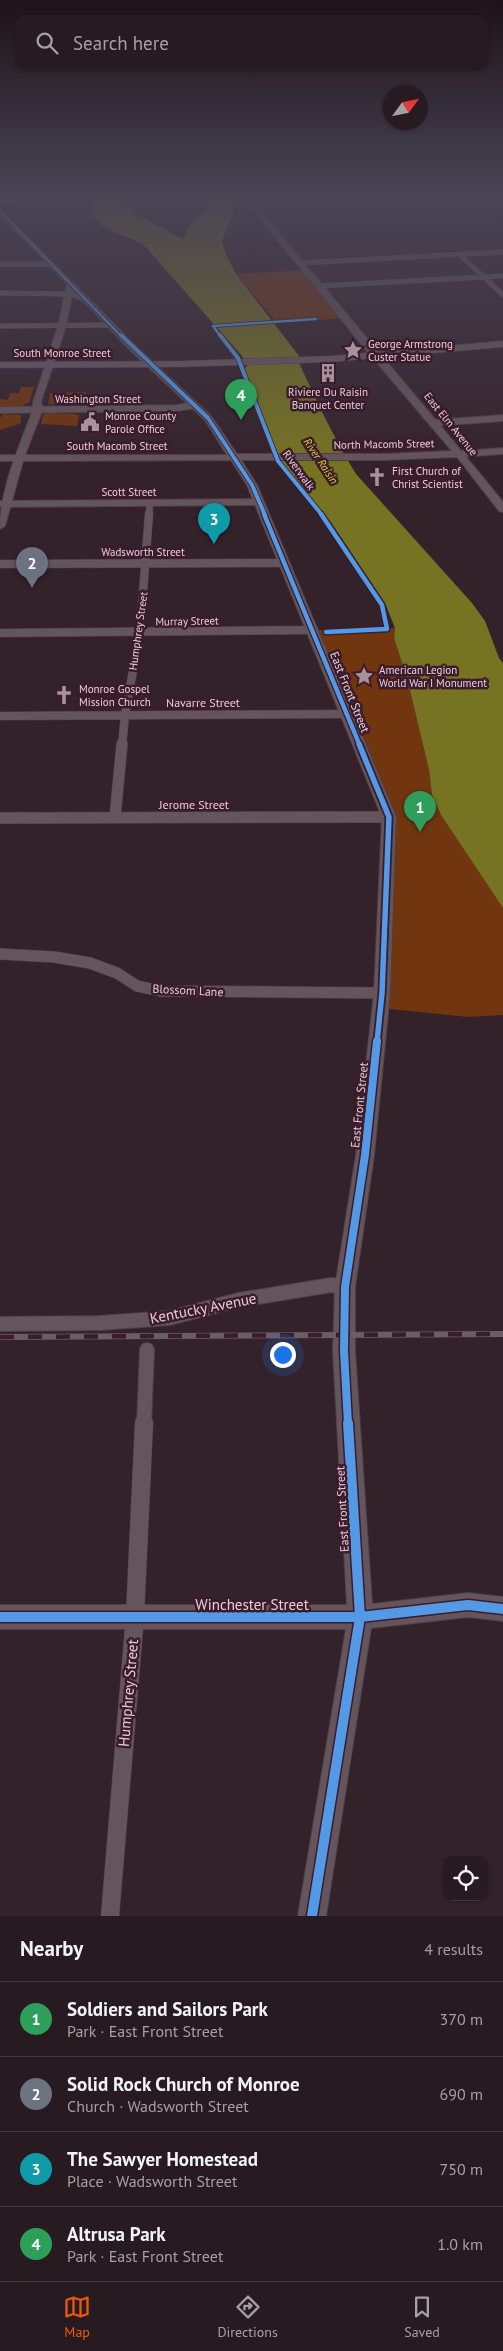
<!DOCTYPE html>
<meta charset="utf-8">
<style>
body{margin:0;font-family:"PT Sans",sans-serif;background:#2f2329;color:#f1f3f6}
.controls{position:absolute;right:15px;bottom:15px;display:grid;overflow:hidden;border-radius:10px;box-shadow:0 1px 4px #0004}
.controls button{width:45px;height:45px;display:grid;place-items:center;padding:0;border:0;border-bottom:1px solid #43383e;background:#271a20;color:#f1f3f6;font:25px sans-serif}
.compass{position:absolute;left:383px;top:85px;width:45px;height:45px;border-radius:50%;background:#271a20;box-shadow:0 1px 4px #0004;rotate:57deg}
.you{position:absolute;left:282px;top:1354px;width:18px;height:18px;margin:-12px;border:4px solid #fff;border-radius:50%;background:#1a73e8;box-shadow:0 0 0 8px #1a73e833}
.badge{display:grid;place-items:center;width:32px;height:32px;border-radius:50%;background:#ea580c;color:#fff;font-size:16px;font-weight:700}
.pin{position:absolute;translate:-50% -41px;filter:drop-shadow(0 1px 2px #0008)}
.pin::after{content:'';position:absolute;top:26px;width:18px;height:15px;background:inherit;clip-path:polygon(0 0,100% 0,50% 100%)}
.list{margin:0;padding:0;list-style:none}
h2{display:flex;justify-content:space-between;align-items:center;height:65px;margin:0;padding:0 20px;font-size:21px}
h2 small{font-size:16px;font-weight:400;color:#a4a1a5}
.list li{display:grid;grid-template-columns:32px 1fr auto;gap:15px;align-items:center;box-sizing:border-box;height:75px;padding:0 20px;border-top:1px solid #43383e}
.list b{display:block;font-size:19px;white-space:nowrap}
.list p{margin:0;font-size:16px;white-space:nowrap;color:#a4a1a5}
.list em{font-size:16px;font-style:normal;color:#a4a1a5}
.icon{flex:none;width:28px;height:28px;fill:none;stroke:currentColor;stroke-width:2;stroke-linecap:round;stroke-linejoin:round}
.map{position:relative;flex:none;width:503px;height:1916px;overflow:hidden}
.search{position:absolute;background:#271a20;box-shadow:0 1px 4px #0004;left:15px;right:15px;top:15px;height:55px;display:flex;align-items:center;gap:12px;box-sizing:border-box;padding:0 18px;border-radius:10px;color:#a4a1a5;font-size:19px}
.sheet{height:365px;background:#271a20}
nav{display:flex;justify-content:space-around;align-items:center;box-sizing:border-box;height:70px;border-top:1px solid #43383e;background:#271a20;font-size:14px;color:#a4a1a5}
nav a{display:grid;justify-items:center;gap:2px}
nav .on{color:#ea580c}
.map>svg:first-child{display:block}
.green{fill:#713510}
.water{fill:#767322}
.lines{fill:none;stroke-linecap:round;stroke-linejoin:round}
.street-far5-casing{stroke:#4f3f47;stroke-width:5.5}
.street-far4-casing{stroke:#4f3f47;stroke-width:8}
.street-far3-casing{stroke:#4f3f47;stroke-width:9}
.street-far2-casing{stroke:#4f3f47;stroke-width:12}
.street-far1-casing{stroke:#4f3f47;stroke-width:16}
.street-casing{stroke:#4f3f47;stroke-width:19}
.secondary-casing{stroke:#4f3f47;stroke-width:2}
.primary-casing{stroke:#4f3f47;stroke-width:1}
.street-far5{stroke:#64555c;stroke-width:5}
.street-far4{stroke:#64555c;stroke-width:6}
.street-far3{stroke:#64555c;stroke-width:8}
.street-far2{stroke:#64555c;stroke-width:11}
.street-far1{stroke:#64555c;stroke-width:14}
.street{stroke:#64555c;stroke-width:18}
.secondary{fill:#64555c;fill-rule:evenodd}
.primary{fill:#6b5962;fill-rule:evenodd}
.rail-casing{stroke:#6a5d63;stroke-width:6}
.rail{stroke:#3b1b2c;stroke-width:4.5;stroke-dasharray:14;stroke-linecap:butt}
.cycleway-far5-casing{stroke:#3b1b2c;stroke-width:4}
.cycleway-far4-casing{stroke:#3b1b2c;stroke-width:5.5}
.cycleway-far3-casing{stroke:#3b1b2c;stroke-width:7}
.cycleway-far2-casing{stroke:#3b1b2c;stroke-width:9}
.cycleway-far1-casing{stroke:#3b1b2c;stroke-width:11}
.cycleway-casing{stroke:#3b1b2c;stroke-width:13}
.cycleway-far5{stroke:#5399e6;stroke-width:2.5}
.cycleway-far4{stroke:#5399e6;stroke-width:4}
.cycleway-far3{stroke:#5399e6;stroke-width:4.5}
.cycleway-far2{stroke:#5399e6;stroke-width:5.5}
.cycleway-far1{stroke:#5399e6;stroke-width:8}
.cycleway{stroke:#5399e6;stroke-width:10}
.labels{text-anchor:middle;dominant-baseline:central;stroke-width:5;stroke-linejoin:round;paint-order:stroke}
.far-poi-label{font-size:11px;fill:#e5cfd8;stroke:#3b1b2c;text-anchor:start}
.far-street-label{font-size:11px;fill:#e5cfd8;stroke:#3b1b2c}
.far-water-label{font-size:11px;font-style:italic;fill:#d8d63c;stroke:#3b1b2c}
.street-label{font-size:12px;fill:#e5cfd8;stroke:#3b1b2c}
.near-street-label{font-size:15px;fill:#e5cfd8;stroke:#3b1b2c}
</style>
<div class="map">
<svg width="503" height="1916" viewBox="0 0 503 1916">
<rect width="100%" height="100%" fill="#34222b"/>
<!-- green -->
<path class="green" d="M305,270L345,318L277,323L236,274Z
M21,387H34L29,403L20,406H0V399L8,400L10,393H19Z
M86,392L84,405L48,404L50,393Z
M47,413L75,414L79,416L77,426L41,424L43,414Z
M3,414L21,415V423L0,430V418Z
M395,628L394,638L407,678L429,770L432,795L441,815L503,908V1015L468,1017L381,1008L389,817L314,630Z"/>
<!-- water -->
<path class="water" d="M91,197H131L127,203L135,214L183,239L188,227L207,208V197H232L234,211L222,241L226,255L236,274L299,356L300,365L320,408L342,451L356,474L472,603L485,621L499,658L503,663V908L441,815L432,795L429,770L407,678L394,638L395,628L385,603L332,524L280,461L246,376L244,369L247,366L242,356L144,245L103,226L92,215Z"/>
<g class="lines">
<!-- street-far5 casing -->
<g class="street-far5-casing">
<path id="street-far5" d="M0,202H19L22,197
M459,254L503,295
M299,263L503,252
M0,264H52
M318,286L503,276
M0,293L70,294L86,300
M0,326L110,325"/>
</g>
<!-- street-far4 casing -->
<g class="street-far4-casing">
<path id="street-far4" d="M0,410L177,408L195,405
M434,423L503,418
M460,454L503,451
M0,458H20
M0,504L259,502
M149,515L150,503"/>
</g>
<!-- street-far3 casing -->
<g class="street-far3-casing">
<path id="street-far3" d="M0,564L285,563
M0,633L314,630
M0,716L347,714
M122,746L125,715L140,632L149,514"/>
</g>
<!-- street-far2 casing -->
<g class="street-far2-casing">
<path id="street-far2" d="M115,817L122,744
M0,818L389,817
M0,954L54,957L90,963L117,973L137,986L161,991L382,993"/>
</g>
<!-- street-far1 casing -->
<g class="street-far1-casing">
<path id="street-far1" d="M0,1324L100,1323L169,1318L239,1300L331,1285L345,1287
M144,1424L147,1350"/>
</g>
<!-- street casing -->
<g class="street-casing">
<path id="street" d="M110,1916L135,1616L144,1423"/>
</g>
<!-- secondary casing -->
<g class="secondary-casing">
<path id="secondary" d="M243,197H250C333,300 421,400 503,502V512L499,511L457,457L383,460H241L257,485L396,817L390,993L374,1155L355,1287V1351L372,1604L468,1593L503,1597V1621L468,1617L371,1628L326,1916H298L346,1629H0V1605H347L333,1351L335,1287L356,1155L374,993L382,817L247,485L231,460L23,461L5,526L0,529C0,487 19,448 33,409V402L58,326L67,284L0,215V209L136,346L211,416L237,454H383L452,451L361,344ZM73,290L130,350L205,420L227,455H25L43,409L41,402L66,326Z"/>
</g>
<!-- primary casing -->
<g class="primary-casing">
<path id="primary" d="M503,341V347L331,362L181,367L0,368V362L181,361L331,356Z"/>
</g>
<!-- street-far5 -->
<use href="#street-far5" class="street-far5"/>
<!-- street-far4 -->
<use href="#street-far4" class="street-far4"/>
<!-- street-far3 -->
<use href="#street-far3" class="street-far3"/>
<!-- street-far2 -->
<use href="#street-far2" class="street-far2"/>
<!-- street-far1 -->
<use href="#street-far1" class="street-far1"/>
<!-- street -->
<use href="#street" class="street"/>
<!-- secondary -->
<use href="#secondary" class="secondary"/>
<!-- primary -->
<use href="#primary" class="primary"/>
<!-- rail casing -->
<g class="rail-casing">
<path id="rail" d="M0,1337L503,1334"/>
</g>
<!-- rail -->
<use href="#rail" class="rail"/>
<!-- cycleway-far5 casing -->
<g class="cycleway-far5-casing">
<path id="cycleway-far5" d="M0,211L122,337
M213,326L221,337
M213,326L316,319"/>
</g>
<!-- cycleway-far4 casing -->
<g class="cycleway-far4-casing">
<path id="cycleway-far4" d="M121,335L208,418L252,485L265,515
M220,335L238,358L278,461L322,515"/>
</g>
<!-- cycleway-far3 casing -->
<g class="cycleway-far3-casing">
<path id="cycleway-far3" d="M264,514L360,746
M321,514L382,605L387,629L326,632"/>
</g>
<!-- cycleway-far2 casing -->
<g class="cycleway-far2-casing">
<path id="cycleway-far2" d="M359,744L389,817L382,993L377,1042"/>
</g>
<!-- cycleway-far1 casing -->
<g class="cycleway-far1-casing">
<path id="cycleway-far1" d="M348,1424L344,1351L345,1287L365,1155L377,1041"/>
</g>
<!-- cycleway casing -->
<g class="cycleway-casing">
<path id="cycleway" d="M0,1617H360L468,1605L503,1609
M312,1916L360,1617L348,1423"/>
</g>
<!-- cycleway-far5 -->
<use href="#cycleway-far5" class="cycleway-far5"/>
<!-- cycleway-far4 -->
<use href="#cycleway-far4" class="cycleway-far4"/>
<!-- cycleway-far3 -->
<use href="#cycleway-far3" class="cycleway-far3"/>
<!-- cycleway-far2 -->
<use href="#cycleway-far2" class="cycleway-far2"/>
<!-- cycleway-far1 -->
<use href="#cycleway-far1" class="cycleway-far1"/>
<!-- cycleway -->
<use href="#cycleway" class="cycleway"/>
</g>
<!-- sky -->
<linearGradient id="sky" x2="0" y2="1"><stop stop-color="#1d1318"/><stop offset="0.42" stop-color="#4a4455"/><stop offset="1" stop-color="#4a4455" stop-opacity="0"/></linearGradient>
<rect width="503" height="466" fill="url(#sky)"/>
<!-- icons -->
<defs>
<g id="sight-bare" transform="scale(1.5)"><path d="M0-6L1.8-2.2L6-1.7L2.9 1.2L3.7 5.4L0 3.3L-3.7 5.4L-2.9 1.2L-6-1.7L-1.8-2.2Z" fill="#a7929b" stroke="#3b1b2c" stroke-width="2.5" paint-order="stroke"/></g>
<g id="building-bare" transform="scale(1.5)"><path d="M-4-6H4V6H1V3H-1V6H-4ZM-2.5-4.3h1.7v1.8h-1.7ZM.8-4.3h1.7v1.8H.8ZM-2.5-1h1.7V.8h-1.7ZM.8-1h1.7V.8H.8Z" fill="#a7929b" stroke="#3b1b2c" stroke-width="2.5" paint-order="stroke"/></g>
<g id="civic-bare" transform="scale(1.5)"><path d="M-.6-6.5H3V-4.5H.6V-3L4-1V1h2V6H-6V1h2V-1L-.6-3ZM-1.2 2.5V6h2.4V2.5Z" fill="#a7929b" stroke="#3b1b2c" stroke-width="2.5" paint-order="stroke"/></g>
<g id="church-bare" transform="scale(1.5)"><path d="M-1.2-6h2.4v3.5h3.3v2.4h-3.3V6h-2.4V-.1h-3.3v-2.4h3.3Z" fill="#a7929b" stroke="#3b1b2c" stroke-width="2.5" paint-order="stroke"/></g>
</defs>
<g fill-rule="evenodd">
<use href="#sight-bare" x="353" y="350"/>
<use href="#building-bare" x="328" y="373"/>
<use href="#civic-bare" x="90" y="422"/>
<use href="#church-bare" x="377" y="477"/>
<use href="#sight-bare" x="364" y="676"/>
<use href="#church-bare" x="64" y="695"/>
</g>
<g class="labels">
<!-- far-poi labels -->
<g class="far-poi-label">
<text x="368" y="344">George Armstrong<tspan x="368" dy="13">Custer Statue</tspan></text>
<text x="328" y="392" text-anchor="middle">Riviere Du Raisin<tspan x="328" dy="13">Banquet Center</tspan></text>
<text x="105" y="416">Monroe County<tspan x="105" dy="13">Parole Office</tspan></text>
<text x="392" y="471">First Church of<tspan x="392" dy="13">Christ Scientist</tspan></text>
<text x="379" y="670">American Legion<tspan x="379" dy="13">World War I Monument</tspan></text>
<text x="79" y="689">Monroe Gospel<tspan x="79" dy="13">Mission Church</tspan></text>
</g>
<!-- far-street labels -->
<g class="far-street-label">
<text x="62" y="353">South Monroe Street</text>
<text x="98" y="399">Washington Street</text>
<text transform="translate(451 424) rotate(51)">East Elm Avenue</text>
<text transform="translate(384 444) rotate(-1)">North Macomb Street</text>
<text x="117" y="446">South Macomb Street</text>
<text transform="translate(299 470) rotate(54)">Riverwalk</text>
<text x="129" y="492">Scott Street</text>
<text x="143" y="552">Wadsworth Street</text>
<text transform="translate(187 621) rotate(-1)">Murray Street</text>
<text transform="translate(138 631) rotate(-82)">Humphrey Street</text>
</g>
<!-- far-water labels -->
<g class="far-water-label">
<text transform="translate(321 461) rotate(56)">River Raisin</text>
</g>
<!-- street labels -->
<g class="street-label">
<text transform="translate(350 692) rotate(68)">East Front Street</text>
<text x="203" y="702">Navarre Street</text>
<text x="194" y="804">Jerome Street</text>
<text transform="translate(188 990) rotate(3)">Blossom Lane</text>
<text transform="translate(359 1105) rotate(-84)">East Front Street</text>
<text transform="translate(342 1509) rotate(-93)">East Front Street</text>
</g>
<!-- near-street labels -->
<g class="near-street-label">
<text transform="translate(203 1308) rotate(-11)">Kentucky Avenue</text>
<text x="252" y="1604">Winchester Street</text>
<text transform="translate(128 1693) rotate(-85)">Humphrey Street</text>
</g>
</g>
</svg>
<div class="controls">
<button><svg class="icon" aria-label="locate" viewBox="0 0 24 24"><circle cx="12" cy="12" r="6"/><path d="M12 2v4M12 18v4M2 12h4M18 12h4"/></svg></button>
</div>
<svg class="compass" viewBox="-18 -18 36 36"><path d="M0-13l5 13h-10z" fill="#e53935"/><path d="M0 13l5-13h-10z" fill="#a4a1a5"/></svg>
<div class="you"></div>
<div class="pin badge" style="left:420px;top:832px;background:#2e9e5b">1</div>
<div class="pin badge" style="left:32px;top:588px;background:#6b7280">2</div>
<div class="pin badge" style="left:214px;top:544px;background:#0f9aa8">3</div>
<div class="pin badge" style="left:241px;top:420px;background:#2e9e5b">4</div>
<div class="search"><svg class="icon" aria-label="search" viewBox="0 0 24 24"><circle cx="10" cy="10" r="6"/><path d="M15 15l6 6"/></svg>Search here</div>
</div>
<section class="sheet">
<h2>Nearby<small>4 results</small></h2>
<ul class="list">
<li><span class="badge" style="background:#2e9e5b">1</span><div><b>Soldiers and Sailors Park</b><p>Park · East Front Street</p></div><em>370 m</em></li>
<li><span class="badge" style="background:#6b7280">2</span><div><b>Solid Rock Church of Monroe</b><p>Church · Wadsworth Street</p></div><em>690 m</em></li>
<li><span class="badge" style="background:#0f9aa8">3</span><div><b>The Sawyer Homestead</b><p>Place · Wadsworth Street</p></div><em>750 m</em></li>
<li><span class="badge" style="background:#2e9e5b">4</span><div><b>Altrusa Park</b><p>Park · East Front Street</p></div><em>1.0 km</em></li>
</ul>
</section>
<nav>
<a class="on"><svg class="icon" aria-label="map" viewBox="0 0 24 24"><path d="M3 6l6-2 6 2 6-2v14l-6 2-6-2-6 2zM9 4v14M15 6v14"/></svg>Map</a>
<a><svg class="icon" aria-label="directions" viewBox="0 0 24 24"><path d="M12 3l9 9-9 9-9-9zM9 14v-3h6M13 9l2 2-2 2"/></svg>Directions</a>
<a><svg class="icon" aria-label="saved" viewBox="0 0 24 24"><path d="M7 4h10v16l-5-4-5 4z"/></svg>Saved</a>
</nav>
